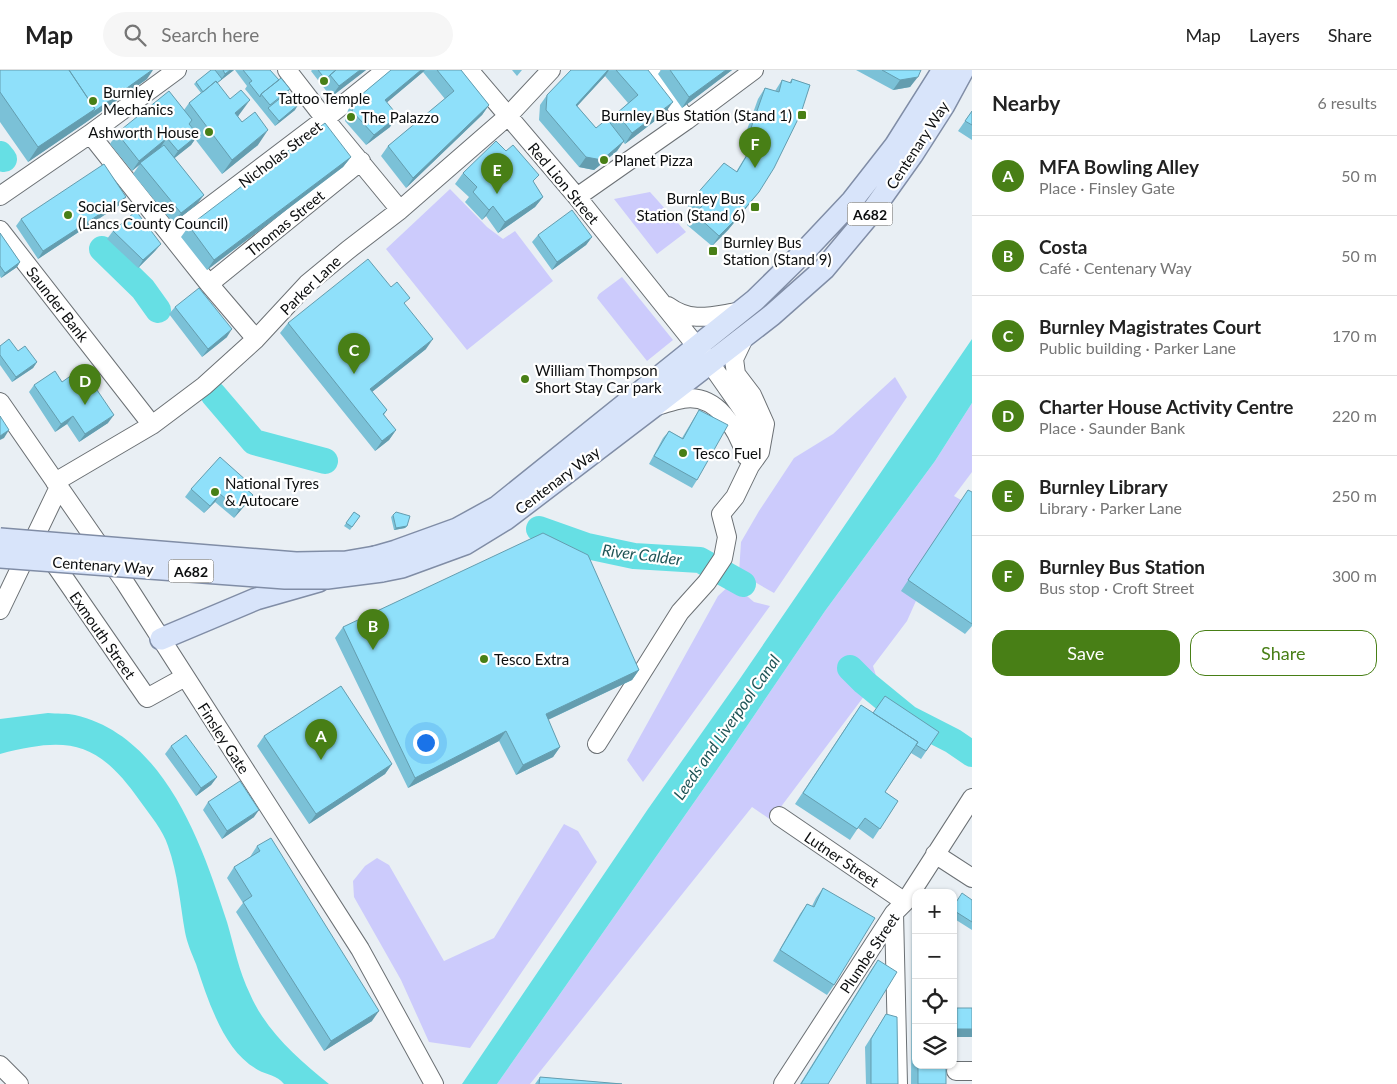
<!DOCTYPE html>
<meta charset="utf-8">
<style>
body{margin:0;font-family:Lato,sans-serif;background:#f6f6f6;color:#222}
.controls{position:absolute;right:15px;bottom:15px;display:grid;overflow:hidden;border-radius:10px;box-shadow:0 1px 4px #0004}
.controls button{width:45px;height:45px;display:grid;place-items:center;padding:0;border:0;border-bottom:1px solid #e0e0e0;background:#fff;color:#222;font:25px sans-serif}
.you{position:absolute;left:425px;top:672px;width:18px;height:18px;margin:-12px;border:4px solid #fff;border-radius:50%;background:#1a73e8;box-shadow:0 0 0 8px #1a73e833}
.badge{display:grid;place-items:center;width:32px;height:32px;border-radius:50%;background:#487f16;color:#fff;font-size:16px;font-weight:700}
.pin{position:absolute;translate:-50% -41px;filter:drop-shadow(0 1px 2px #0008)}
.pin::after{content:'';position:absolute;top:26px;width:18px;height:15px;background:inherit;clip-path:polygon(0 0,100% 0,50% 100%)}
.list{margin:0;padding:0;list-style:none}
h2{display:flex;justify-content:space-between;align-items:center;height:65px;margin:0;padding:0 20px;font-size:21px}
h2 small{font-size:16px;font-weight:400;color:#767676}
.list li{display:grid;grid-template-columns:32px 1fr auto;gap:15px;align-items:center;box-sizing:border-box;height:80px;padding:0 20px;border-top:1px solid #e0e0e0}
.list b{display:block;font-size:19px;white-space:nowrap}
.list p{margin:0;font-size:16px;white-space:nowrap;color:#767676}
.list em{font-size:16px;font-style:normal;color:#767676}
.actions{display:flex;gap:10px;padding:15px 20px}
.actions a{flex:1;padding:11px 0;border:1px solid #487f16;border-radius:15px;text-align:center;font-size:18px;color:#487f16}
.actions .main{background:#487f16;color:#fff}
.icon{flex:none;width:28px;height:28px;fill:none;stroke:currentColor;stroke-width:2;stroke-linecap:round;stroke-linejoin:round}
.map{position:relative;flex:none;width:972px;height:1014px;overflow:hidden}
header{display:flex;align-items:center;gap:30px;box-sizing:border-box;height:70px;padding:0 25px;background:#fff;border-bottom:1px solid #e0e0e0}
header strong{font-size:24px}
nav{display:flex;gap:28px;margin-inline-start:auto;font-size:18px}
.search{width:350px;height:45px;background:#f6f6f6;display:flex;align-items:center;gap:12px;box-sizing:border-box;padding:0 18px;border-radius:28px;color:#767676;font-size:19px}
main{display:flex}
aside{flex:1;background:#fff}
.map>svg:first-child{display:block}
.green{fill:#cccbfc}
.water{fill:#66dfe4}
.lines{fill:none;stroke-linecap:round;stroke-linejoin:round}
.river{stroke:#66dfe4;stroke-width:26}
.minor-casing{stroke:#6b7074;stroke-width:20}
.major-casing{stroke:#808da6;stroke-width:24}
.minor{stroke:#fff;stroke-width:18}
.major{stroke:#d8e4fa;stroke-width:21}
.major-bridge-casing{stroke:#808da6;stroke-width:24;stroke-linecap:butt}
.major-bridge{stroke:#d8e4fa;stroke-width:21}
.wall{fill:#7bc1d7;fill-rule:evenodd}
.shaded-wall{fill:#649daf}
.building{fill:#8fe0fa;stroke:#649daf}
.poi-dot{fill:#487f16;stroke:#fff;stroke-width:2}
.labels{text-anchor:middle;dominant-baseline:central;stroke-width:4.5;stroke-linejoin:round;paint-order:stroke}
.shield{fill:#fff;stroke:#555657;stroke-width:1}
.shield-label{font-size:14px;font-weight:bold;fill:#0c0e0f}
.poi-label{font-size:15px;fill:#0c0e0f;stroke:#fff;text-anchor:start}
.street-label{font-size:15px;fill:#0c0e0f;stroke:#fff}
.water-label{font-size:16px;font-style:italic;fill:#1f5456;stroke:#fff}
</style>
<header>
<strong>Map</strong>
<div class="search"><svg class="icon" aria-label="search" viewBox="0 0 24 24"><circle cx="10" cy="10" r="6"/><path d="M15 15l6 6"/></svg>Search here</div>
<nav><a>Map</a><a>Layers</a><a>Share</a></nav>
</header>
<main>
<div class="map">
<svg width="972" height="1014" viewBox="0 0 972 1014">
<rect width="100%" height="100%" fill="#e9eff4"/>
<!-- green -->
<path class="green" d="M450,119L487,157L503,169L515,161L553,211L467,280L386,179Z
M650,122L686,162L657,184L614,129Z
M622,207L673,270L647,291L597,228L599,224Z
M895,307L907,327L774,523L739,503L741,472L759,441L794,388L833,364Z
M972,333V402L954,426L961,430L907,551L873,596L877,609L771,750L752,737L530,1014H497L730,681L825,541L935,391Z
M732,513L754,532L770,536L643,712L627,690L718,526Z
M564,754L578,761L597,792L470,978L429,972L401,910L354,827L353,811L365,796L377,788L389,795L444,891L494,868Z"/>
<!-- water -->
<path class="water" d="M972,269V333L935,391L825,541L730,681L497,1014H462L648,739L739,610Z
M48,643C57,644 67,643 75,645C165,666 202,774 227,852C234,876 239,902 250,924C266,961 298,989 329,1014H284C277,1005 267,1005 258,1000C238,989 225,968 216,948C208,931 202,912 196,894C192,884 187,873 185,862C180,833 178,804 168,776C163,760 150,745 140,731C98,671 69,666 0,684V649Z"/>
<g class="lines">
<!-- river -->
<path class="river" d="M0,84L4,89
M102,179L143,219L158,240
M213,324L254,372L325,391
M539,459L587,476L634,486L700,490L743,514
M850,598L864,612L908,648L953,671L972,684"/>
<!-- minor casing -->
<g class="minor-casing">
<path id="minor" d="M287,0L325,49L400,140
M469,0L577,127L710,293L747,346L751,370L750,396
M649,0L687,50
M90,64L209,214L256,269
M0,126L90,64L177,0
M577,127L687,50L754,0
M0,160L152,355
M172,165L325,49L386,0
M209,214L361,91
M668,236C691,253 711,246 738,242
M0,332L124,511L360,879L434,1014
M657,336C665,334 674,330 683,329C717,323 737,359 746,386
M55,412L152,355L204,316L256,269L307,214L348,180L400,140L508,46L551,0
M47,483L147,628L185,607
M0,540L59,417
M597,674L680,542L707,512L723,488L727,467L721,444L735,427L750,396L760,382L765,354L752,325L736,304L734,289L745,266
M779,746L905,832
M935,784L972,808
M894,843L898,1014
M0,995L19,1014
M956,1001H972
M783,1014L894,843L905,832L972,728"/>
</g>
<!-- major casing -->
<g class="major-casing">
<path id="major" d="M375,487L396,481L457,459L497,437L715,262L755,230L804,182L852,131L895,76L943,0
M382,501L402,497L465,474L506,449L653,337L772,245L824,199L870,144L912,85L944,35L963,0
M161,569L256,529L319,511"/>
</g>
<!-- minor -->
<use href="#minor" class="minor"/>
<!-- major -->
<use href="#major" class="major"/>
<!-- major-bridge casing -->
<g class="major-bridge-casing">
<path id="major-bridge" d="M0,469L296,493L346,492L375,487
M0,487L285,508H327L382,501"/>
</g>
<!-- major-bridge -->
<use href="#major-bridge" class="major-bridge"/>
</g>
<!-- wall -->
<path class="wall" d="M0,0L147,9L85,53L28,92L0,52Z
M211,0H234L217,13L239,45L238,47L258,75L222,104L195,69L191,75L174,88L204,125L196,135L173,153L133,104L140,94L132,101L110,74L117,63L184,40L189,33L201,23L194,14L196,12Z
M235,0H270L279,10L290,19L288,22L295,40L275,56L245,19L247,16Z
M312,0H366L331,27L311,1Z
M391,0H461L489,35L482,45L406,118L381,86L388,76L445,29L423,2L387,32L390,57L366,75L345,51L348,40L355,30Z
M512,0H522L517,6Z
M571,0H648L665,43L625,74L623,72L617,81L594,100L579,97L539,50L540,35L547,25ZM605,6L628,33L617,43L610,53L596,58L577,36Z
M661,0H732L682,38L658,4Z
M856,0H921L910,17L893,20Z
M792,9L810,15L751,132L728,160L712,176L687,155L694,145L688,136L695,126L736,102L753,74L744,68L758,29L765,18L775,21L782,10L789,13Z
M972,41V70L958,61Z
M351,87L343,97L207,200L181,167L189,156Z
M463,103L534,113L543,127L535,137L498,163L486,146L482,150L465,132L469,127L455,114Z
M126,127L121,134L38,189L16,156L21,149Z
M113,161L161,174L155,181L138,198L107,169Z
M0,163L20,192L17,197L1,208L0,206Z
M538,165L592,167L586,175L552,200L532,172Z
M405,235L426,279L372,322L387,340L384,345L396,360L389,370L375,381L280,263L288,253Z
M175,237L227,267L202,287L169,244Z
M0,276L18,281L37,292L33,298L12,312L0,295Z
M62,312L108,353L79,372L67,354L55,362L29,322L34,315Z
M699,340L697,410L692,418L649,394L663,368L669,361L682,368L694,348Z
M244,417L253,425L247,433L234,448L215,432L204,443L185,427L191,419Z
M972,422V556L965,564L901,521L961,430Z
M354,442L360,446L350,460L344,456Z
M393,445L407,456L405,458L394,460L391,447Z
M343,557L639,600L632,610L548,650L560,677L553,687L516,705L499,671L408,718L335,568Z
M873,643L939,662L921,689L911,683L885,722L898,731L873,769L858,758L850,770L795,734L854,645Z
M264,666L392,694L385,704L309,754L257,676Z
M171,676L217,707L211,715L196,726L165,684Z
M208,732L254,747L222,769L203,740Z
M257,776L372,951L324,981L236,842L243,833L227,808L234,797L250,787Z
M823,818L834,915L827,925L773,891L800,844L807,834L812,836L816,828Z
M972,830V860L953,848V836Z
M916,843V995H946V1014H911L912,849Z
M878,890L828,1014H800L871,900Z
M957,938H972V967H953V944Z
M886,944L898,1014H866L865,977Z
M540,1007L622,1014H535Z"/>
<!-- shaded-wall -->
<path class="shaded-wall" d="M152,0H153L147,9L85,53L28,92L38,77Z
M230,0H234L220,11L225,4Z
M360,0H366L331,27L339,16Z
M421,0H425L423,2L378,40L385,30Z
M608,0H609L605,6L569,45L576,35Z
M726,0H732L682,38L689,27Z
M918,7L910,17L893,20L900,10Z
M250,30L239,45L224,58L235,43Z
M673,32L665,43L625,74L632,63Z
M298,35L295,40L275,56L279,51Z
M489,35L482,45L406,118L413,108Z
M398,46L390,57L366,75L374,65Z
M268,60L258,75L222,104L232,90Z
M198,65L191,75L171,91L178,81Z
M167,68L160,78L132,101L139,91Z
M624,71L617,81L594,100L579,97L586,87Z
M351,87L343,97L207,200L214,190Z
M759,122L751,132L728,160L712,176L719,166Z
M204,125L196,135L173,153L181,143Z
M126,127L121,134L38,189L43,181Z
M543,127L535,137L498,163L505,152Z
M493,136L486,146L482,150L489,140Z
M592,167L586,175L552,200L557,192Z
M161,174L155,181L138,198L143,190Z
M20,192L17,197L1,208L5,203Z
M232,259L227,267L202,287L208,279Z
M433,269L426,279L363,329L370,319Z
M37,292L33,298L12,312L16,307Z
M114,345L108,353L79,372L85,364Z
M73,346L67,354L55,362L61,354Z
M9,360L4,368L0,370V366Z
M396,360L389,370L375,381L382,371Z
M220,424L215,432L204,443L210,436Z
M253,425L247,433L234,448L239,440Z
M407,456L405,458L394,460L396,458Z
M639,600L632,610L539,654L546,644Z
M506,661L499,671L408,718L415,708Z
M560,677L553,687L516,705L523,695Z
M392,694L385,704L309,754L316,744Z
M217,707L211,715L196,726L201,718Z
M259,740L254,747L222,769L227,761Z
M379,941L372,951L324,981L331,971Z
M957,959H972V967H953V965Z"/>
<!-- building -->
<path class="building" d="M0,0H69L95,39L38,77L0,22Z
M69,0H152L92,43L95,39Z
M211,0H215L222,9L217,13L216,11L203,22L196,12Z
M223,0H230L225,4Z
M243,0H270L279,10L261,24L260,27L249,13L252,11Z
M318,0H336L330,5L326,10Z
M336,0H360L339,16L330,5Z
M391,0H421L385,30L398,46L374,65L352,41L355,30Z
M437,0H461L489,35L413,108L388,76L454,21Z
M571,0H608L576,35L596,58L607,49L624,71L602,90L586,87L546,40L547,25Z
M616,0H648L673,32L632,63L617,43L638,25Z
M670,0H726L689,27Z
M882,0H921L918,7L900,10Z
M281,8L290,19L270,35L261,24Z
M792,9L810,15L801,43L774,98L759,122L735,150L719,166L695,144L702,136L695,126L724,93L737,102L760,63L751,58L765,18L779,22L782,10L791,13Z
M216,11L230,29L241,20L250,30L235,43L242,52L255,42L268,60L232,90L189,33Z
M169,21L192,50L189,54L198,65L178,81L167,68L139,91L117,63Z
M288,22L298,35L279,51L268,38Z
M972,41V55L965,51Z
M325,53L351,87L214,190L189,156Z
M496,71L506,81L513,75L539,105L533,111L543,127L505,152L493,136L489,140L473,122L477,117L463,103Z
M164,75L204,125L181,143L140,93Z
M104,94L126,127L43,181L21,149Z
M572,140L592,167L557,192L538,165Z
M136,141L161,174L143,190L113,161Z
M0,163L20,192L5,203L0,196Z
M368,189L391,217L397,212L410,228L404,233L433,269L370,319L387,340L383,344L396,360L382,371L288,253Z
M199,218L232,259L208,279L175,237Z
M9,269L18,281L25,276L37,292L16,307L0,285V276Z
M82,298L114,345L85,364L73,346L61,354L34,315L55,301L62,312Z
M699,340L728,355L697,410L654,386L669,361L683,369Z
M0,346L9,360L0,366Z
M220,387L248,412L244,417L253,425L239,440L220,424L210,436L191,419Z
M968,420L972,422V554L908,510Z
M354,442L360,446L352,457L346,453Z
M396,442L410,446L407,456L396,458L393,445Z
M543,463L588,485L639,600L546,644L560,677L523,695L506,661L415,708L343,557Z
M341,616L392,694L316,744L264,666Z
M885,626L939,662L926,681L916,675L918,672L873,643Z
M861,635L918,672L885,722L898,731L880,759L865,748L857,759L803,723Z
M186,665L217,707L201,718L171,676Z
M240,711L259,740L227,761L208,732Z
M271,768L379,941L331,971L243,832L252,826L234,797L260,781L257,776Z
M823,818L875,848L834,915L780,880L807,834L814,837Z
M962,823L972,830V852L953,840V837Z
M878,890L897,902L828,1014H801Z
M957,938H972V959H957Z
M886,944L897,947L898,1014H871V969Z
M918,995H946V1014H918Z
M540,1007L622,1014H539Z"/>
<!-- markers -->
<g class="poi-dot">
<circle cx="324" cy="11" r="5"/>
<circle cx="93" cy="31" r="5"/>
<rect x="797" y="40" width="10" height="10" rx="2.5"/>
<circle cx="351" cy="47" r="5"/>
<circle cx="209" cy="62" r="5"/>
<circle cx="604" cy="90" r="5"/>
<rect x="750" y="132" width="10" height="10" rx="2.5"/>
<circle cx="68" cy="145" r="5"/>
<rect x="708" y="176" width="10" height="10" rx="2.5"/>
<circle cx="525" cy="309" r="5"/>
<circle cx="683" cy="383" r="5"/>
<circle cx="215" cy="422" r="5"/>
<circle cx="484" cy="589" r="5"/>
</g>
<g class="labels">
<!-- shield labels -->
<g class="shield">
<rect x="847.5" y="132.5" width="45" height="23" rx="4"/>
<rect x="168.5" y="489.5" width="45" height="23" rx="4"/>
</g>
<g class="shield-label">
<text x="870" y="144">A682</text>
<text x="191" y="501">A682</text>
</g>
<!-- poi labels -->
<g class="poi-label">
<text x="103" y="22">Burnley<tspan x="103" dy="17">Mechanics</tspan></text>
<text x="324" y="28" text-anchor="middle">Tattoo Temple</text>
<text x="792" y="45" text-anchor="end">Burnley Bus Station (Stand 1)</text>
<text x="361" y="47">The Palazzo</text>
<text x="199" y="62" text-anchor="end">Ashworth House</text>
<text x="614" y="90">Planet Pizza</text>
<text x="745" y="128" text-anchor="end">Burnley Bus<tspan x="745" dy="17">Station (Stand 6)</tspan></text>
<text x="78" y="136">Social Services<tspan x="78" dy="17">(Lancs County Council)</tspan></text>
<text x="723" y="172">Burnley Bus<tspan x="723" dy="17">Station (Stand 9)</tspan></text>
<text x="535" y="300">William Thompson<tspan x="535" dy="17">Short Stay Car park</tspan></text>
<text x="693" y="383">Tesco Fuel</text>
<text x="225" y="413">National Tyres<tspan x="225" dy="17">&amp; Autocare</tspan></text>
<text x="494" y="589">Tesco Extra</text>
</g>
<!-- street labels -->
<g class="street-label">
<text transform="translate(917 75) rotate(-57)">Centenary Way</text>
<text transform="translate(280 84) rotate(-37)">Nicholas Street</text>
<text transform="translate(564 113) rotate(50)">Red Lion Street</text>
<text transform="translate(285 153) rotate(-39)">Thomas Street</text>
<text transform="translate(310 215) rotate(-44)">Parker Lane</text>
<text transform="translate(58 234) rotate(52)">Saunder Bank</text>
<text transform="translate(557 410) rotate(-37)">Centenary Way</text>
<text transform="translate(103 495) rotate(4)">Centenary Way</text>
<text transform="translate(103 565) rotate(55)">Exmouth Street</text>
<text transform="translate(224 668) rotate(57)">Finsley Gate</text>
<text transform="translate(842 789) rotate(34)">Lutner Street</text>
<text transform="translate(869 883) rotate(-56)">Plumbe Street</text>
</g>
<!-- water labels -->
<g class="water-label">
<text transform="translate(642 484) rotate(7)">River Calder</text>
<text transform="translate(726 657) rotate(-55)">Leeds and Liverpool Canal</text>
</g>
</g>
</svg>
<div class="controls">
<button>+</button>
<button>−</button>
<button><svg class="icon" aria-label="locate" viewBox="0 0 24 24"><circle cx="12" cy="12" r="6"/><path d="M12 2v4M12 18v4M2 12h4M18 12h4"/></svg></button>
<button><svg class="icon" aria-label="layers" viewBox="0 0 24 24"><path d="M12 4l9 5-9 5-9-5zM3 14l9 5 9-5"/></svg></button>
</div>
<div class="you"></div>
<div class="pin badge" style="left:321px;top:690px">A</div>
<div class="pin badge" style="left:373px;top:580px">B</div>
<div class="pin badge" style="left:354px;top:304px">C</div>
<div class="pin badge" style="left:85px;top:335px">D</div>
<div class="pin badge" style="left:497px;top:124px">E</div>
<div class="pin badge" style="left:755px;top:98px">F</div>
</div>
<aside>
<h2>Nearby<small>6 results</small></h2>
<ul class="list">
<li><span class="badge">A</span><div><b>MFA Bowling Alley</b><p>Place · Finsley Gate</p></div><em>50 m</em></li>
<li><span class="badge">B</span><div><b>Costa</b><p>Café · Centenary Way</p></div><em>50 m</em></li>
<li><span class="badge">C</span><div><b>Burnley Magistrates Court</b><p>Public building · Parker Lane</p></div><em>170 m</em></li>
<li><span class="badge">D</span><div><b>Charter House Activity Centre</b><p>Place · Saunder Bank</p></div><em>220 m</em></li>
<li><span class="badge">E</span><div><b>Burnley Library</b><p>Library · Parker Lane</p></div><em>250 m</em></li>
<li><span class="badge">F</span><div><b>Burnley Bus Station</b><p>Bus stop · Croft Street</p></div><em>300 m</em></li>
</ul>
<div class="actions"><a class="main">Save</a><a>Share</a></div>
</aside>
</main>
